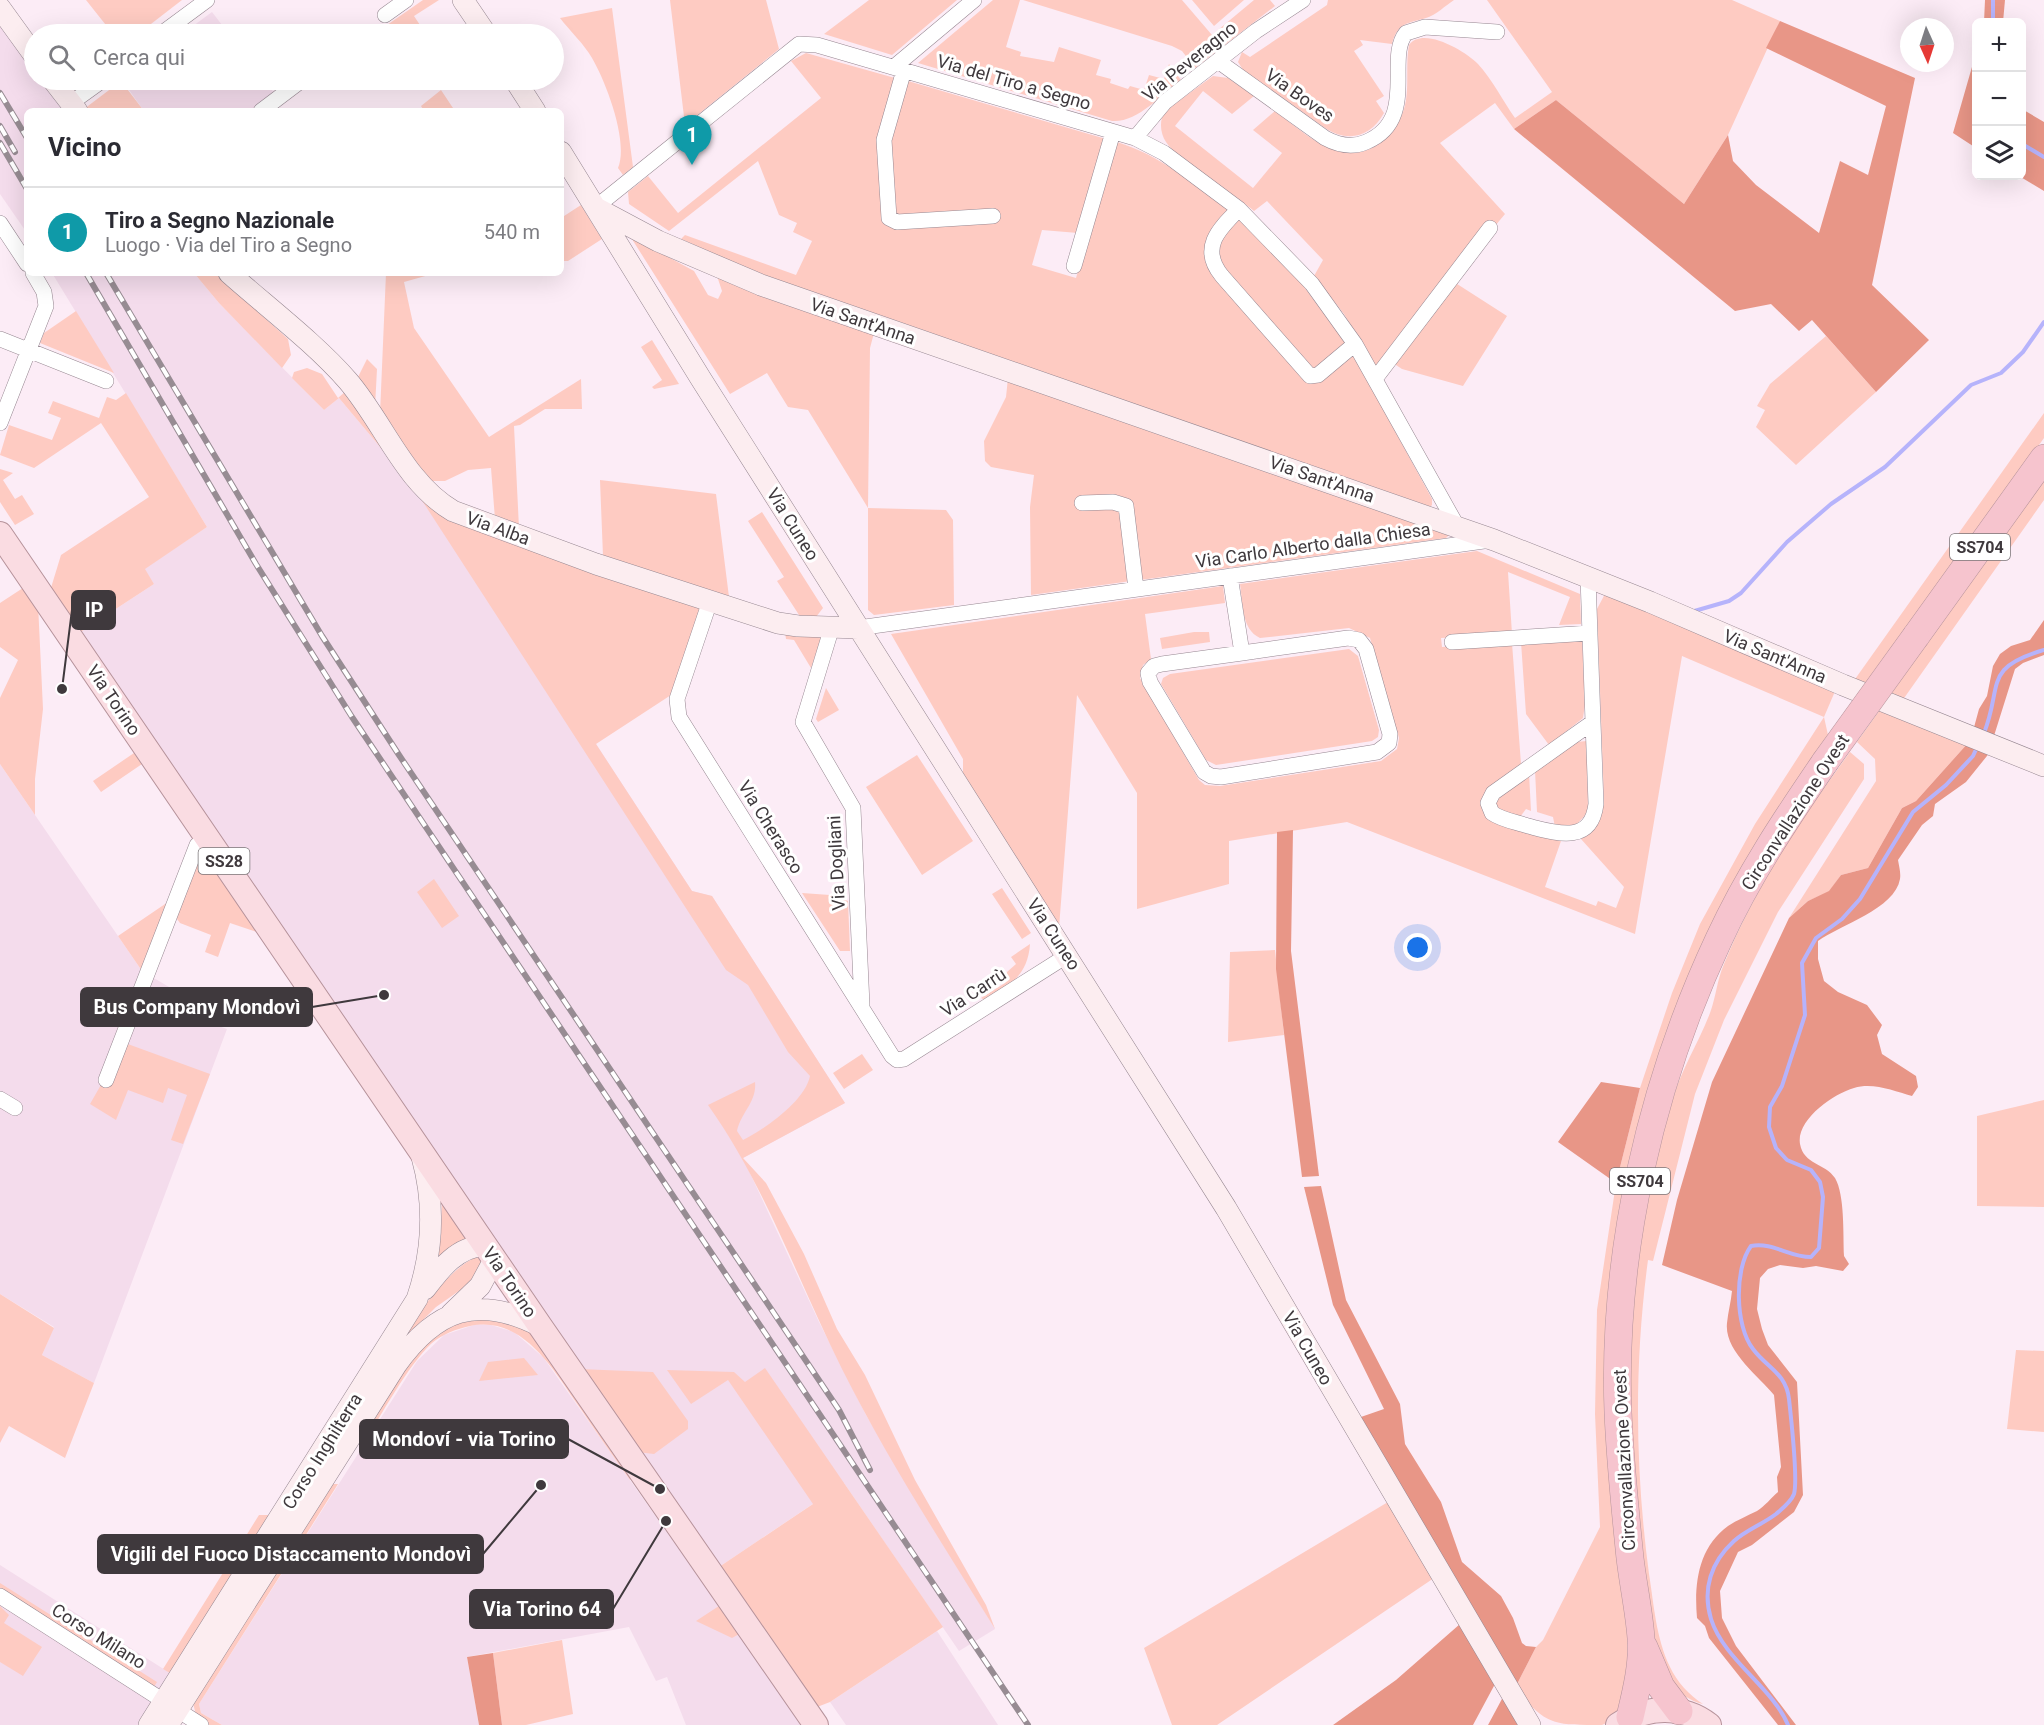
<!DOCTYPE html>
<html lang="it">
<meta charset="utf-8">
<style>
body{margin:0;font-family:Roboto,sans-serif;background:#f7f7f7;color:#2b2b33}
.controls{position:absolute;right:18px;top:18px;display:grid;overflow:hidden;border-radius:9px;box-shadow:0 6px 24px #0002}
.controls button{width:54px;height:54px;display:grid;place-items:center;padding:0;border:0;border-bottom:2px solid #e1e1e2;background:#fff;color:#2b2b33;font:30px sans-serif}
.compass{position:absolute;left:1900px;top:18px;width:54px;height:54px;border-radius:50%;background:#fff;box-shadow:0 6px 24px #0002;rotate:177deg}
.you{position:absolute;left:1418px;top:948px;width:21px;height:21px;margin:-15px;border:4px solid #fff;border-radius:50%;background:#1a73e8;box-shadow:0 0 0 9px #1a73e833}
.badge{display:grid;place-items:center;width:39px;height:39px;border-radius:50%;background:#367d87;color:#fff;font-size:20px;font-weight:700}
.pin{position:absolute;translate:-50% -50px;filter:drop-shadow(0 2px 3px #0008)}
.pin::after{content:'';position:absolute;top:32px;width:21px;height:18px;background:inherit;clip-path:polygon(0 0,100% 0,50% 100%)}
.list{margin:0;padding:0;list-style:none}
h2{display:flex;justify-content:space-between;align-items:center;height:78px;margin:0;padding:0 24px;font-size:26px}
h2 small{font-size:20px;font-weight:400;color:#7c7c81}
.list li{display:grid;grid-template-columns:39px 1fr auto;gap:18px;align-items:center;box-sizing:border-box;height:90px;padding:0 24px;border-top:2px solid #e1e1e2}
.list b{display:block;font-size:22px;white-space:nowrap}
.list p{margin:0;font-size:20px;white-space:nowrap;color:#7c7c81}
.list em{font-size:20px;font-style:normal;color:#7c7c81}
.icon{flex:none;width:33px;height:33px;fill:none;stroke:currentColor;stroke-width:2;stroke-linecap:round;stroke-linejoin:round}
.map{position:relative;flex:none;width:2044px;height:1725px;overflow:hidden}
.search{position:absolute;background:#fff;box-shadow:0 6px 24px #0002;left:24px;top:24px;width:540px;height:66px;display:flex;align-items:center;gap:15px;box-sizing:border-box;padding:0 21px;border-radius:33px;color:#7c7c81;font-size:22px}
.panel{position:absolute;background:#fff;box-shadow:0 6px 24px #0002;left:24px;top:108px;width:540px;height:168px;border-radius:9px}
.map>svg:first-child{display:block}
.built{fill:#f4dcec}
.green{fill:#fecbc2}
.forest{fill:#e89687}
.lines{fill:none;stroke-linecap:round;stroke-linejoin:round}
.stream{stroke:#b6b3fb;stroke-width:4}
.street-casing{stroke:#968791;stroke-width:16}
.secondary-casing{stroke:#968791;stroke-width:22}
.primary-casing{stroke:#b6939b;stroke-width:26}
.highway-casing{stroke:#b6939b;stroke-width:28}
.street{stroke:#fff;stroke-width:15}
.secondary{stroke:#fcedf0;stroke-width:21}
.primary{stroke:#fadce2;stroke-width:24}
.highway{stroke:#f6c4ce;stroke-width:27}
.rail-casing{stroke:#978c93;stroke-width:6}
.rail{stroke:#fff;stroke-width:4;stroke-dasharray:11;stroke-linecap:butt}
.highway-bridge-casing{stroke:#b6939b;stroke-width:28;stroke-linecap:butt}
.highway-bridge{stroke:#f6c4ce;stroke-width:27}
.labels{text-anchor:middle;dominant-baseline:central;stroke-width:6;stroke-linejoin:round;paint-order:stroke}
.shield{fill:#fff;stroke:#797477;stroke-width:1.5}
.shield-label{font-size:16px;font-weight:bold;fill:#3f393d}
.street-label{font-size:18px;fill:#3f393d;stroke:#fff}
.leader{fill:none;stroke:#3f393d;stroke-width:2}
.callout-dot{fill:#3f393d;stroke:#fff;stroke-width:2}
.callout{fill:#3f393d;stroke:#3f393d;stroke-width:2}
.callout-label{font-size:20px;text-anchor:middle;font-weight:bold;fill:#fff}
</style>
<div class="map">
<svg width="2044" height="1725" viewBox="0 0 2044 1725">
<rect width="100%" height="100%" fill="#fcecf6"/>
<!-- built -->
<path class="built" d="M212,12L229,34H182Z
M0,25L34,71V80H41L65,111H27V233L0,194Z
M122,80H264L274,93L250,111H144Z
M52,273H194L219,303L324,410L339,398L412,485L521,629L692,891L712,896L845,1103L743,1158L819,1322L866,1415L995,1629L959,1651L844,1483L716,1569L79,633L154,584L144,569L207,527Z
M0,764L142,971L186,997L180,1012L227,1029L94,1383L42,1355L54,1327L0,1294Z
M477,1324L491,1325L514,1332L543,1357L702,1582L706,1580L804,1725H686L667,1677L656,1681L629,1627L467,1657L479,1725H222L201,1713L199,1704L417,1361L444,1335Z
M0,1565L173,1675L142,1725H0Z
M937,1631L998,1725H846L830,1702Z"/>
<!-- green -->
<path class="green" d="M86,0H182L138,34H113Z
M423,0H439L414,16L426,34H391L387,25Z
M670,0H766L779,49L685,125Z
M869,0H957L892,55L824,34Z
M993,0H1020L1006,47L1021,52L1020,56L1054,62L1059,47L1101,60L1096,75L1111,79L1110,83L1128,89L1130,86L1144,90L1149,75L1164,79L1169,64L1181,80C1161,95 1137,123 1112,121L918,63Z
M1023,0H1182L1212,35L1254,0H1270L1275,6L1195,68L1182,51L1172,46Z
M1192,0H1244L1214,26Z
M1328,0H1454C1446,5 1435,16 1426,18C1408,23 1397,23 1392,44L1360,40L1363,45L1354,51L1384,96L1376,101L1384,113C1371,137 1348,143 1325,128L1243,70L1238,62L1242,52L1250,57L1327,5Z
M1487,0H1732L1780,21L1728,135L1684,204L1556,100L1514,129L1495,103L1440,143L1505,214L1376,369L1344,314L1314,276L1323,260L1267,201L1254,211C1234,194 1177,160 1166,142C1160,133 1159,120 1165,111L1213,76L1228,78L1254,96L1232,114L1203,91L1175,126L1253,188L1282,153L1253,130L1275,111C1305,133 1342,171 1380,143C1391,134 1400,122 1404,109C1410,89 1405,66 1409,45C1423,26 1465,51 1478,64C1492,79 1503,101 1515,118L1552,92Z
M612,8L633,167L623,175L618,168C629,142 606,82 592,58C584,44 570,31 560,18Z
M806,53L895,78L880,128L895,216L890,145L908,81L1106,139L1078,233L1042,230L1032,265L1076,278L1117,142C1160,155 1195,185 1231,211L1209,256L1307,380L1352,352L1432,499V505L1430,507L772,280L681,239L685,235L796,275L812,241L793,232L797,223L779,215L758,161L669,231L629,204L628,192L648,176L678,213L821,98L791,61Z
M121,81L144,111H85L84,109Z
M441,90L453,108L448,111H424L421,106Z
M581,205L602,239L568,261H564L561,258V218Z
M1237,216L1302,284L1348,346L1314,372L1217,261V241Z
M630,236L694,271L708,295L718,299L722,291L717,276L874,333L870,348L868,508L946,510L953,520L954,605L874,615L868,610V508L808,410L788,407L767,373L730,394Z
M194,273H215L288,339L291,355L282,368L219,303Z
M386,273H436L404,282L414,328L489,437L581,379L582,409H545L520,425L514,426L519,528L495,519L491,468L468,470L445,481H431L418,468L380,414Z
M1454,282L1507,316L1463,386L1402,369L1393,363Z
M76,311L114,373L40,343L44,333Z
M1826,336L1876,392L1796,465L1756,427L1765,410L1757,406L1770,384Z
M652,340L679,384L654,389L652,387L662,380L641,347Z
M367,359L377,369L375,407L358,377Z
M307,368L322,374L338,398L346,391L412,485L701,609L671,695L596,744L692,891L712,896L845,1103L743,1158L766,1183L804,1254L837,1329L865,1375L915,1480L986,1605L995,1629C942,1543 887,1459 842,1369C798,1281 765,1185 708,1105L755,1082C757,1102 741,1112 737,1131L743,1140C765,1129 805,1101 810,1076L788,1052L748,985L726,970L412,485L339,398L324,410L292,378L294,372Z
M1008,378L1449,535L1446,538L1140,580L1121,509L1131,581L1031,595L1030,507L1034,475L991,467L985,461L984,441L1006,397Z
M126,393L207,527L145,569L154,584L79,633L50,591L61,555L149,497L101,423L34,468L0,455L9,425L52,440L61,418L48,413L53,401L99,418L107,397L116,400Z
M2044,413V438L1865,687L1853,682Z
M0,469L13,473L3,480L15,499L22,495L34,514L15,525L0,502Z
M600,480L716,494L729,597L603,556Z
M2044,480V500L1902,701L1889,696Z
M762,512L823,608L816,617L801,618L777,581L784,577L748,521Z
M1477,551L1580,594L1581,624L1559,625L1570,597L1508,572L1512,634L1441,638L1442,647L1512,643L1521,764L1491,786L1497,822L1561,841L1545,887L1596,906L1598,901L1616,908L1624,887L1581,839C1595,828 1601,819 1604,801L1597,609L1606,592L1836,689L1824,717L1828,735L1771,819L1632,1164L1627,1700L1609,1722L1602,1725C1552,1725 1546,1725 1515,1688L1536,1647L1543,1640L1600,1527L1595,1414L1597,1310L1616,1183L1640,1088L1672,993L1700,924L1755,824L1824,717L1682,656L1635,934L1347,822L1229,841V884L1137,909V793L1077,695L1059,928L963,773V759L891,634L1223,586L1225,603L1145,614L1151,659L1143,665L1140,678L1199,780L1205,785L1220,786L1381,761L1397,749L1399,738L1370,638L1349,628L1260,638C1241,629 1243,603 1240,584Z
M26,586L38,604L43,709L35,779V815L0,764V698L18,660L0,647V603Z
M785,632L822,636L811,668L794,640L786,639Z
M1194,632H1209L1210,642L1162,649L1160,638Z
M1582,638L1585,704L1583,718L1549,745L1526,714L1521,642Z
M1349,649L1358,656L1379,730L1378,737L1372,741L1216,765L1206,760L1161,684L1163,678L1170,674Z
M826,688L839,710L818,722L816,719Z
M1882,707L1968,743L1916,801L1902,808L1868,868L1841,875L1829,892L1808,901L1789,918L1876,781L1875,759L1857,742Z
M1587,741L1588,812L1576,825L1555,827L1553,817L1537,812L1535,770L1576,742Z
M1850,752L1864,764V779L1778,912L1724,1020L1695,1094L1653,1261L1648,1260C1634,1364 1635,1469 1649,1574C1654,1605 1656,1638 1670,1667C1677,1682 1689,1695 1703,1704C1651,1692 1648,1610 1644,1567C1640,1524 1634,1481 1631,1439C1624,1326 1640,1206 1673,1098C1682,1068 1699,1042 1710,1013C1716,997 1717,980 1724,964C1755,887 1802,818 1850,752Z
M134,753L142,764L101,792L93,781Z
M917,755L973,841L922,875L866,787Z
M1529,773L1531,811L1526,809L1520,817L1496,808V799Z
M208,854L263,934L230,923L218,957L205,952L211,935L180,923L174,915L195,858Z
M434,879L459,916L442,928L417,892Z
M1002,888L1031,933L1022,939L992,894Z
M802,893L830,895L848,901L850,951H840Z
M168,902L142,971L118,936Z
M1030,944C1028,975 1010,985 987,1001L981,998L1005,983L1007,972L1016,964L1011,957Z
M1275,950L1284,1035L1228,1042L1230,952Z
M125,1043L210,1074L183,1144L171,1140L187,1095L168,1088L163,1103L128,1090L116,1120L90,1104Z
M862,1054L873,1070L844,1089L833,1073Z
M2044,1100V1207L1977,1206V1116Z
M442,1197L469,1238L450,1248L437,1261L441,1235Z
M476,1257L483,1262L469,1284L436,1307L415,1328L343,1429C372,1386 432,1276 476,1257Z
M0,1294L54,1328L42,1355L94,1383L65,1458L9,1426L0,1443Z
M488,1318L525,1329L537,1339L634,1477L630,1480C613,1456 596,1432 580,1408C554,1371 524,1315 470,1326C456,1329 443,1334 432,1343C407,1366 382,1415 362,1445L358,1442L420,1347L448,1325Z
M2016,1350L2044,1351V1432L2007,1429Z
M524,1358L538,1375L479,1381L488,1362Z
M765,1368L943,1627L830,1702L812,1709L716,1569L813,1504L728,1380L691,1404L667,1370L734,1372L745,1382Z
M579,1369L653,1372L688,1421V1429L654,1454L637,1452Z
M333,1484H338L199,1704L201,1713L222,1725H208L196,1715L193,1703Z
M1388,1502L1434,1578L1217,1725H1172L1144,1648Z
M259,1515H274L173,1675L163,1669Z
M0,1583L157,1682L154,1687L0,1589Z
M722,1604L741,1633L732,1638L696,1621Z
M0,1606L9,1615L4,1623L42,1647L23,1676L0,1662Z
M562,1640L573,1714L526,1725H502L493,1653Z"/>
<!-- forest -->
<path class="forest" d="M1985,0H2005L2003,22H1984Z
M1780,21L1915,78L1872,285L1929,340L1876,392L1812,320L1799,331L1771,304L1735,311L1514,129L1556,100L1684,204L1728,135L1733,161L1756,185L1819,233L1840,161L1868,175L1886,106L1766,48Z
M1976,53V148L1953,133Z
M2022,109L2044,122V191L2019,176H2022Z
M2044,620V655L2023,663L2015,669L1993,739L1973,731L1979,709L1987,696L1993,666L2000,654L2011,646L2030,640Z
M1968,743L1991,751L1966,782L1935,804L1933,816L1922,825L1898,860C1899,866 1901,873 1900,879C1895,909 1840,925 1818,941V959L1824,981L1838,992L1867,1005L1882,1025L1877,1035L1882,1054L1916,1076L1918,1087L1912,1096C1894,1091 1873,1082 1854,1088C1833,1094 1796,1120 1800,1144C1804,1165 1825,1163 1835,1178C1845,1195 1843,1235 1844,1256L1849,1264L1843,1271L1816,1266L1803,1268L1780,1265L1768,1269L1760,1278L1757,1309L1762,1329L1768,1345L1797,1382L1803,1495L1794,1512L1752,1545L1738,1552L1720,1591L1722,1618L1736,1646L1796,1725H1778L1709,1638L1705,1626L1697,1618C1694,1584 1698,1548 1728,1526C1737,1520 1747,1516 1757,1511C1765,1506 1771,1498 1778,1492L1777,1477L1781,1467L1774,1395C1759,1376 1724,1351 1727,1323C1728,1312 1731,1302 1732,1291L1662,1265L1677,1200L1712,1082L1789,918L1808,901L1829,891L1841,875L1868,868L1902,808L1916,801Z
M1293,830L1291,951L1319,1176L1302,1177L1276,969L1277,832Z
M1601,1082L1640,1088L1616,1183L1558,1142Z
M1321,1186L1346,1300L1400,1404L1405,1444L1441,1502L1462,1562L1501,1596L1513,1618L1522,1643L1526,1646L1536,1647L1515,1688L1358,1418L1384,1409L1333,1305L1304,1187Z
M1460,1624L1495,1684L1473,1725H1333L1396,1680Z
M493,1653L502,1725H479L467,1657Z
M1503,1697L1519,1725H1488Z"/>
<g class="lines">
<!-- stream -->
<path class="stream" d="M1993,22V0
M2022,144L2044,157
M1691,612L1729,601L1741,593L1787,542L1831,504L1885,467L1971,385L2001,373L2023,352L2044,322
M1984,733C2003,685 1982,668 2044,650
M1788,1725C1773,1688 1724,1660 1711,1619C1702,1589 1711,1562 1734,1541C1746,1530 1763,1524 1776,1514C1783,1508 1791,1502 1794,1494C1798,1480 1791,1417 1789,1399C1786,1373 1767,1368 1753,1349C1735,1326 1734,1269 1751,1246C1773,1242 1789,1257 1811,1257L1819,1248L1823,1197L1820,1182L1811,1170L1787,1160L1776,1148L1769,1127L1770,1107L1782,1086L1805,1015L1802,963L1816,938L1842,919L1860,899L1913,812L1946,785L1973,756L1978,745"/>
<!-- street casing -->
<g class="street-casing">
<path id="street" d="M385,15L406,0
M161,34L207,0
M1218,61L1325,138C1338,145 1352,148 1366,142C1419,120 1385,58 1406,33L1425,27L1497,32
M894,67L974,0
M904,70L884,140L889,218L897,222L993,216
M71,103L103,80
M261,111L302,80
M1135,138L1165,102L1256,31L1303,0
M596,207L799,44L817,45L1135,138L1164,153L1239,209L1312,284L1355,344L1457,526
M1239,209C1219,229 1199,248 1222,276L1310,376L1318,375L1355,344
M0,223L27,264
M1074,266L1113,132
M0,339L106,381
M1375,379L1490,228
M0,423L46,306L44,292L33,273
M1082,503L1113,502L1126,506L1136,589
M1230,576L1242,653L1162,664L1154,666L1148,673L1150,682L1204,772L1211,776L1221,777L1377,752L1389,743L1390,734L1366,649L1359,640L1348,638L1242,653
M1588,577L1593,722L1493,793L1488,803L1492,813C1502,820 1516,822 1528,826C1556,833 1591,845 1596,804L1593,722
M710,601L677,699L679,717L892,1056L897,1060L904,1059L1068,955
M832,627L803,722L853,808L862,1005
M858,628L1491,540
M1452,642L1590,633
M106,1080L197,845L208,837
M0,1099L15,1108
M0,1596L201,1725"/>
</g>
<!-- secondary casing -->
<g class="secondary-casing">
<path id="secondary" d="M463,0L486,34
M0,8L34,55
M53,80L77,111
M515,80L535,111
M561,152L701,379L1226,1208L1530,1725
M598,209L658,241L761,285L1494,540L1650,602L1843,685L2044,766
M229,273C266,306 316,344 348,381C384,423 404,482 453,511L596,564L778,623L798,626L858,628
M425,1289C441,1268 457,1247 485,1245
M451,1314L480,1286L494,1260
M149,1725L417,1299C433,1252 435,1204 422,1157
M168,1725L396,1365C436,1309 477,1294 540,1326"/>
</g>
<!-- primary casing -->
<g class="primary-casing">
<path id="primary" d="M0,534L540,1326L816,1725
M1618,1725C1646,1706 1682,1704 1709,1725"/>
</g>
<!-- highway casing -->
<g class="highway-casing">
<path id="highway" d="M1916,636L2044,458
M1644,1647L1661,1687L1679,1711
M1630,1717C1636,1692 1643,1664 1641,1638C1639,1611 1633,1584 1630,1558C1625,1509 1620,1461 1618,1412C1612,1252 1651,1084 1719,939C1748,876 1786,819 1825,762"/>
</g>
<!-- street -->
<use href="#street" class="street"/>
<!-- secondary -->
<use href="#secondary" class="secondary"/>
<!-- primary -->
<use href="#primary" class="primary"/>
<!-- highway -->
<use href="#highway" class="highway"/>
<!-- rail casing -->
<g class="rail-casing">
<path id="rail" d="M0,93L27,138
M0,126L15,152
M0,143L27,189
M86,273L256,564L352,717L1028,1725
M106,273L322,636L399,755L839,1410L870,1470"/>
</g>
<!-- rail -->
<use href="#rail" class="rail"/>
<!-- highway-bridge casing -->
<g class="highway-bridge-casing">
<path id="highway-bridge" d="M1825,762L1916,636"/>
</g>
<!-- highway-bridge -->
<use href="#highway-bridge" class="highway-bridge"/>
</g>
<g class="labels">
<!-- shield labels -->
<g class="shield">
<rect x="1950" y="534" width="60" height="26" rx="4.5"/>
<rect x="198.5" y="848" width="51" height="26" rx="4.5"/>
<rect x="1610" y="1168" width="60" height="26" rx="4.5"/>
</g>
<g class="shield-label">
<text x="1980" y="547">SS704</text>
<text x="224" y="861">SS28</text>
<text x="1640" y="1181">SS704</text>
</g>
<!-- street labels -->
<g class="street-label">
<text transform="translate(1189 61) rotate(-39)">Via Peveragno</text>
<text transform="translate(1014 82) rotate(16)">Via del Tiro a Segno</text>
<text transform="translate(1300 95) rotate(35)">Via Boves</text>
<text transform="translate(863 321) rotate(19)">Via Sant'Anna</text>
<text transform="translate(1322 479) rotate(19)">Via Sant'Anna</text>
<text transform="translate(793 524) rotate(58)">Via Cuneo</text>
<text transform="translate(498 528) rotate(20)">Via Alba</text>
<text transform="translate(1313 545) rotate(-8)">Via Carlo Alberto dalla Chiesa</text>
<text transform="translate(1775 656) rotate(23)">Via Sant'Anna</text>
<text transform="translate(114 700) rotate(56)">Via Torino</text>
<text transform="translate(1795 812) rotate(-57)">Circonvallazione Ovest</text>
<text transform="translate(771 827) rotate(58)">Via Cherasco</text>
<text transform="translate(836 863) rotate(-93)">Via Dogliani</text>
<text transform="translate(1054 934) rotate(57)">Via Cuneo</text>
<text transform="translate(973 992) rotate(-33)">Via Carrù</text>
<text transform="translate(510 1282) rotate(56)">Via Torino</text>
<text transform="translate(1308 1348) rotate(60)">Via Cuneo</text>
<text transform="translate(322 1451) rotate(-58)">Corso Inghilterra</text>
<text transform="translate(1624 1460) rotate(-93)">Circonvallazione Ovest</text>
<text transform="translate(99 1636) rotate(32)">Corso Milano</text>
</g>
</g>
<!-- callouts -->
<path class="leader" d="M62 689L72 610M384 995L312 1007M660 1489L568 1439M541 1485L483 1554M666 1521L613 1609"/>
<g class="callout-dot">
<circle cx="62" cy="689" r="6"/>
<circle cx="384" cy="995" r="6"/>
<circle cx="660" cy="1489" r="6"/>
<circle cx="541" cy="1485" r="6"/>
<circle cx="666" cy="1521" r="6"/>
</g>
<g class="callout">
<rect x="72" y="591" width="43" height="38" rx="6"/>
<rect x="81" y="988" width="231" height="38" rx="6"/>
<rect x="360" y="1420" width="208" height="38" rx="6"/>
<rect x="98" y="1535" width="385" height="38" rx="6"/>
<rect x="470" y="1590" width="143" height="38" rx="6"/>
</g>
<g class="callout-label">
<text x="94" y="617">IP</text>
<text x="197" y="1014">Bus Company Mondovì</text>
<text x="464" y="1446">Mondoví - via Torino</text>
<text x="291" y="1561">Vigili del Fuoco Distaccamento Mondovì</text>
<text x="542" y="1616">Via Torino 64</text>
</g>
</svg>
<div class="controls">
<button>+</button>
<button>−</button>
<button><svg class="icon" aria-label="layers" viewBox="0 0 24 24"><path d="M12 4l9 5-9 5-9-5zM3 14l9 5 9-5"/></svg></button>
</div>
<svg class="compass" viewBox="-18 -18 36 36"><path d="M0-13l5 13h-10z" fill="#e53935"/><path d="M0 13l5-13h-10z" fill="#7c7c81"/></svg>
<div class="you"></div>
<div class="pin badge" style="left:692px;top:165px;background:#0f9aa8">1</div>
<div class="search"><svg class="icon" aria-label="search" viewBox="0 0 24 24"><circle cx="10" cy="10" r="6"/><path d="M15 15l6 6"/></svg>Cerca qui</div>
<section class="panel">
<h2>Vicino<small></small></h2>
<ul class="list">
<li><span class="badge" style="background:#0f9aa8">1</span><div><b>Tiro a Segno Nazionale</b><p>Luogo · Via del Tiro a Segno</p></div><em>540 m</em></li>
</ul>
</section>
</div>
